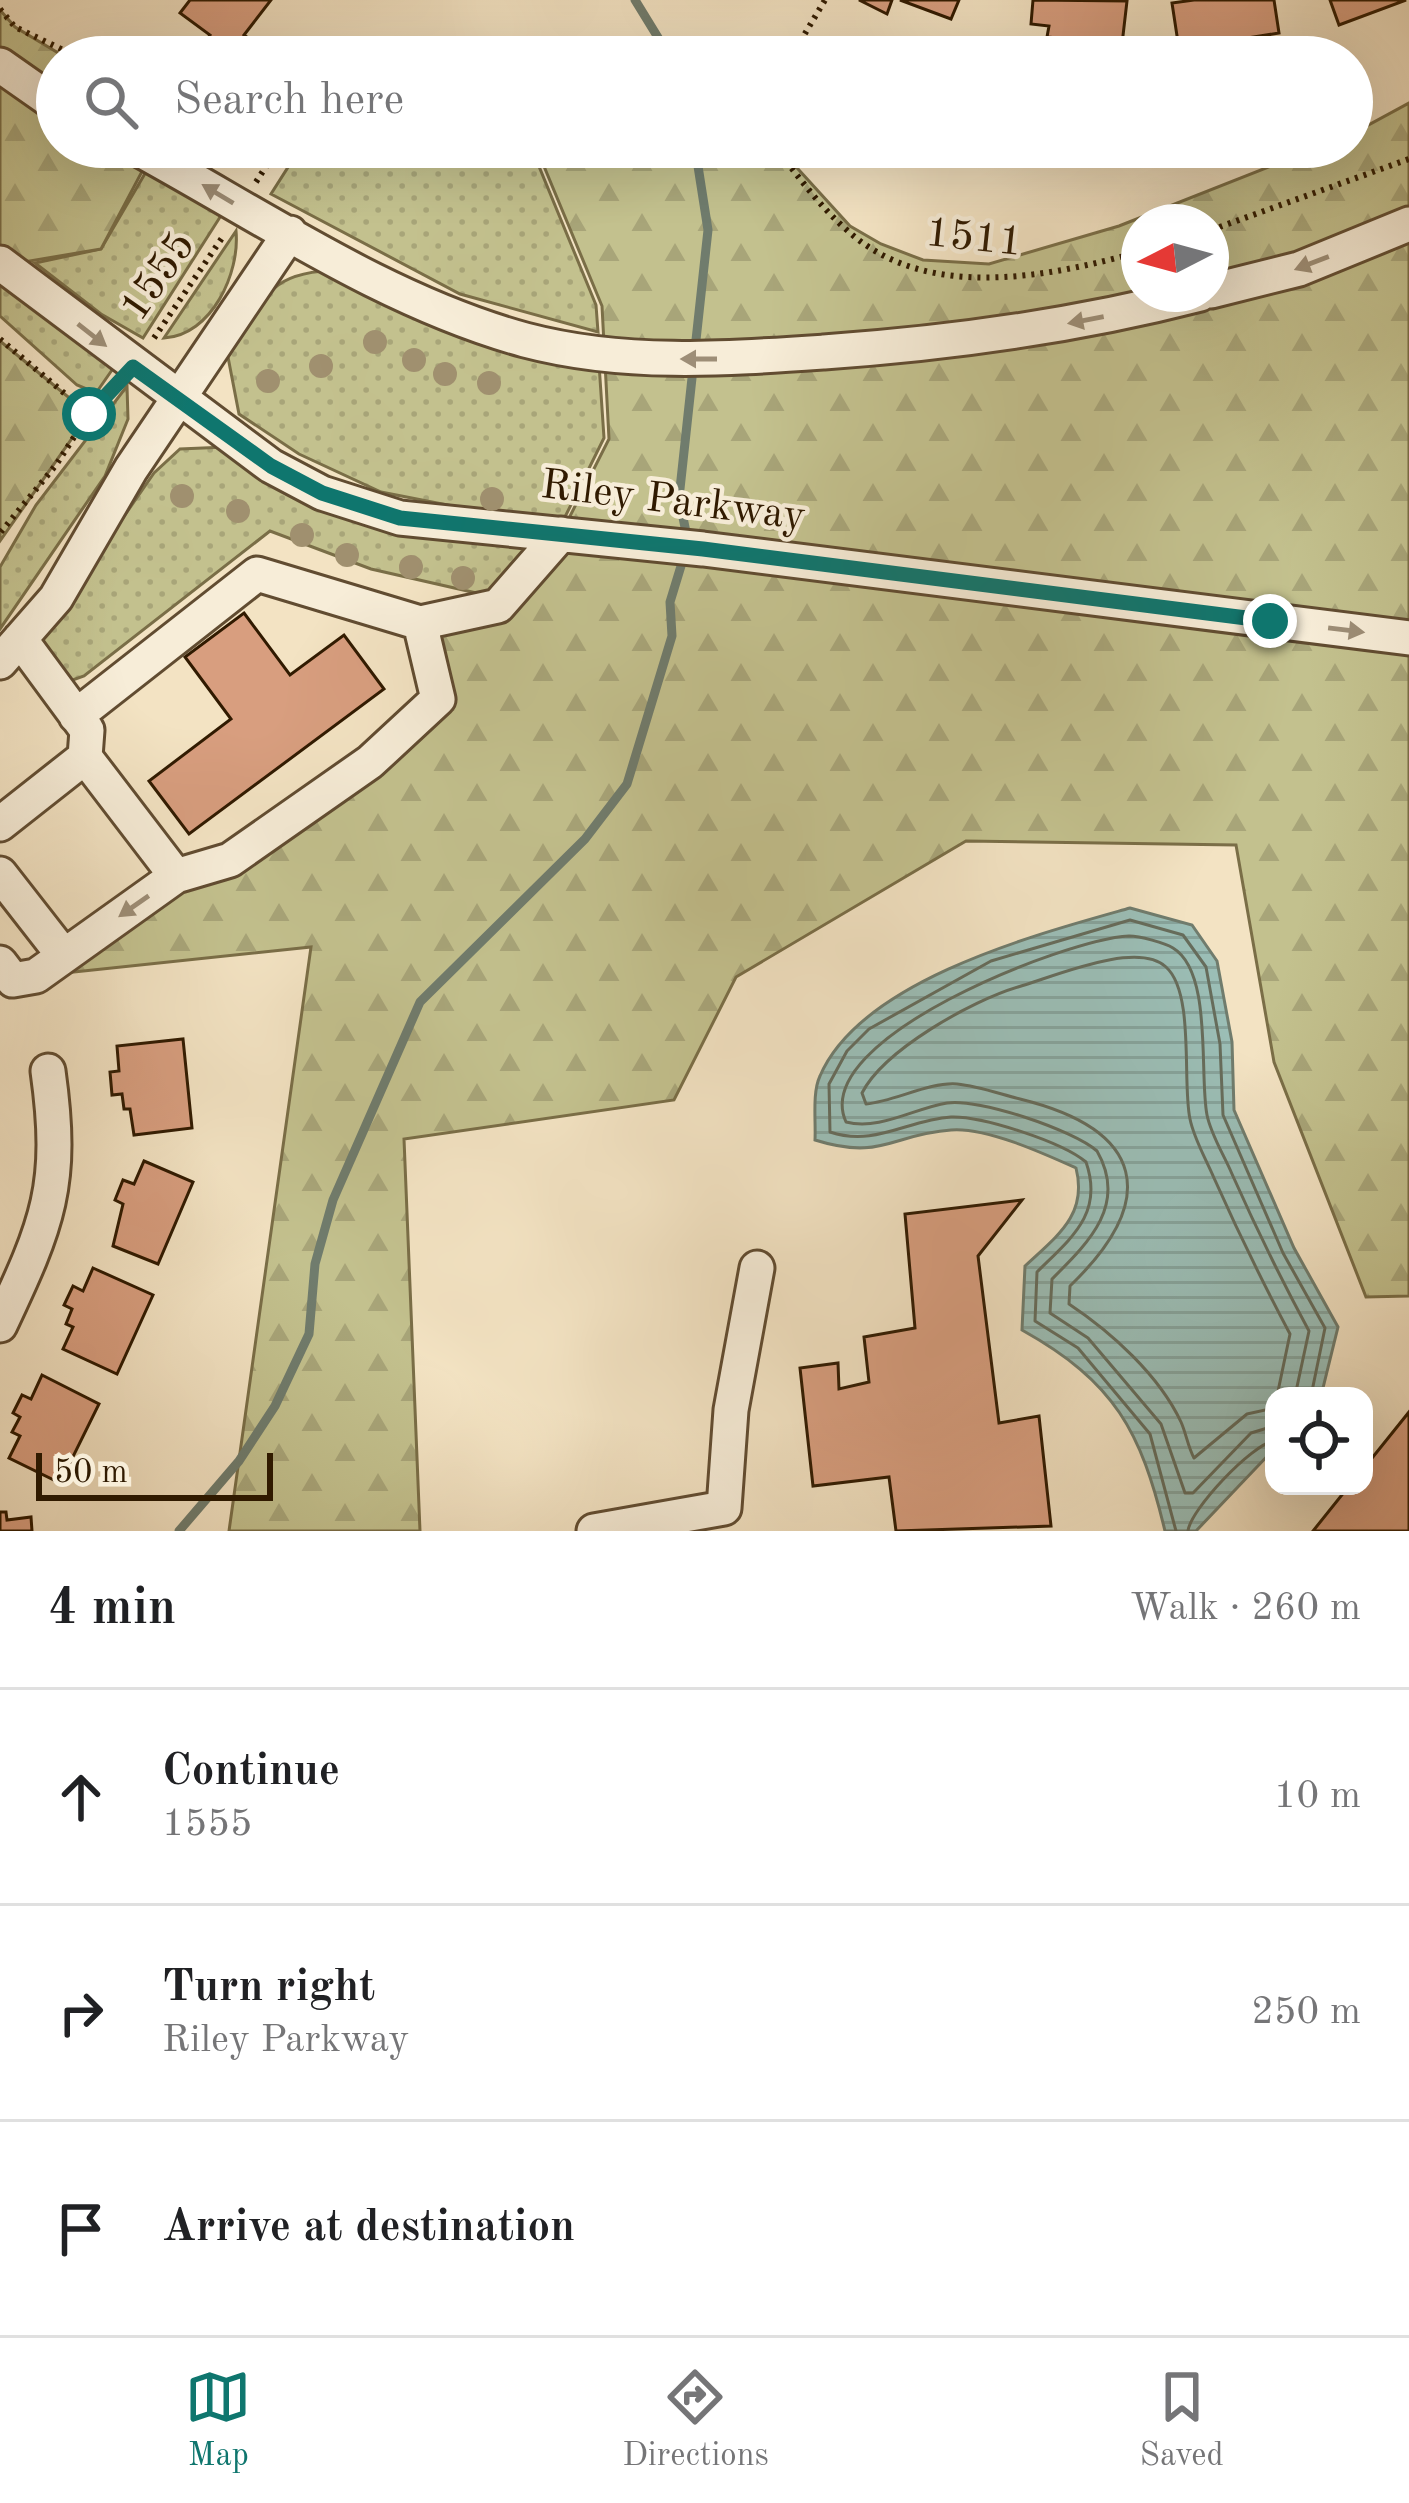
<!DOCTYPE html>
<meta charset="utf-8">
<style>
body{margin:0;font-family:"Old Standard TT",serif;background:#f2f2f2;color:#202124}
.controls{position:absolute;right:36px;bottom:36px;display:grid;overflow:hidden;border-radius:24px;box-shadow:0 12px 48px #0002}
.controls button{width:108px;height:108px;display:grid;place-items:center;padding:0;border:0;border-bottom:3px solid #e0e0e0;background:#fff;color:#202124;font:60px sans-serif}
.compass{position:absolute;left:1121px;top:204px;width:108px;height:108px;border-radius:50%;background:#fff;box-shadow:0 12px 48px #0002;rotate:264deg}
.scale{position:absolute;left:36px;bottom:30px;width:237px;box-sizing:border-box;padding-left:12px;border:6px solid #301a00;border-top:0;font-size:33px;line-height:42px;white-space:nowrap;color:#301a00;-webkit-text-stroke:9px #f7edd8;paint-order:stroke}
.stop{position:absolute;width:36px;height:36px;margin:-27px;border:9px solid #0f766e;border-radius:50%;background:#fff}
.stop.end{background:#0f766e;border-color:#fff;box-shadow:0 3px 12px #0008}
.list{margin:0;padding:0;list-style:none}
h2{display:flex;justify-content:space-between;align-items:center;height:156px;margin:0;padding:0 48px;font-size:51px}
h2 small{font-size:39px;font-weight:400;color:#757577}
.list li{display:grid;grid-template-columns:78px 1fr auto;gap:36px;align-items:center;box-sizing:border-box;height:216px;padding:0 48px;border-top:3px solid #e0e0e0}
.list b{display:block;font-size:45px;white-space:nowrap}
.list p{margin:0;font-size:39px;white-space:nowrap;color:#757577}
.list em{font-size:39px;font-style:normal;color:#757577}
.icon{flex:none;width:66px;height:66px;fill:none;stroke:currentColor;stroke-width:2;stroke-linecap:round;stroke-linejoin:round}
.map{position:relative;flex:none;width:1409px;height:1531px;overflow:hidden}
.search{position:absolute;background:#fff;box-shadow:0 12px 48px #0002;left:36px;right:36px;top:36px;height:132px;display:flex;align-items:center;gap:30px;box-sizing:border-box;padding:0 42px;border-radius:66px;color:#757577;font-size:45px}
.sheet{height:804px;background:#fff}
nav{display:flex;justify-content:space-around;align-items:center;box-sizing:border-box;height:168px;border-top:3px solid #e0e0e0;background:#fff;font-size:33px;color:#757577}
nav a{display:grid;justify-items:center;gap:6px}
nav .on{color:#0f766e}
.map>svg:first-child{display:block}
.green{fill:url(#green-dots);stroke:#7a6e47;stroke-width:3}
.forest{fill:url(#forest-firs);stroke:#7a6e47;stroke-width:3;fill-rule:evenodd}
.water{fill:url(#water-rules);stroke:#707c6d;stroke-width:3}
.lines{fill:none;stroke-linecap:round;stroke-linejoin:round}
.shore{stroke:#666c5b;stroke-width:3}
.stream{stroke:#707c6d;stroke-width:9}
.building{fill:#d89e7f;stroke:#301a00;stroke-width:3}
.minor-casing{stroke:#614c31;stroke-width:39}
.path{stroke:#301a00;stroke-width:6;stroke-dasharray:3 6;stroke-linecap:butt}
.minor{stroke:#f7edd8;stroke-width:33}
.tree{fill:#a0906f}
.oneway{fill:#9d8e77}
.route{stroke:#0f766e;stroke-width:15}
.labels{text-anchor:middle;dominant-baseline:central;stroke-width:9;stroke-linejoin:round;paint-order:stroke}
.street-label{font-size:42px;fill:#301a00;stroke:#f7edd8}
</style>
<div class="map">
<svg width="1409" height="1531" viewBox="0 0 1409 1531">
<defs>
<pattern id="green-dots" width="8" height="8" patternUnits="userSpaceOnUse" patternTransform="scale(3)"><rect width="8" height="8" fill="#c3c18e"/><path d="M2 2h.1M6 6h.1" fill="none" stroke="#a8a579" stroke-width="1.8" stroke-linecap="round"/></pattern>
<pattern id="forest-firs" width="22" height="20" patternUnits="userSpaceOnUse" patternTransform="scale(3)"><rect width="22" height="20" fill="#c3c18e"/><path d="M5 1l3.5 6h-7zM16 11l3.5 6h-7z" fill="#a8a579"/></pattern>
<pattern id="water-rules" width="6" height="5" patternUnits="userSpaceOnUse" patternTransform="scale(3)"><rect width="6" height="5" fill="#9bbeb6"/><path d="M0 2.5h6" fill="none" stroke="#86a39b"/></pattern>
</defs>
<rect width="100%" height="100%" fill="#f3e3c3"/>
<filter id="stains"><feTurbulence type="fractalNoise" baseFrequency=".00167" numOctaves="4"/><feColorMatrix values="0 0 0 0 .2 0 0 0 0 .09 0 0 0 0 .02 0 0 0 .5 -.17"/></filter>
<radialGradient id="worn" r=".72"><stop offset=".6" stop-color="#630" stop-opacity="0"/><stop offset="1" stop-color="#630" stop-opacity=".3"/></radialGradient>
<!-- green -->
<path class="green" d="M319,147H531L596,305L598,332L460,294L271,194L292,161Z
M150,165L222,214L143,338L101,314L35,263L101,249Z
M236,231C240,273 212,335 164,338Z
M341,270L599,364L604,438L560,527L381,492L299,454L239,414L228,357C265,299 265,271 341,270Z
M0,278L110,359L112,370L96,393L77,385L0,316Z
M127,386L128,419L105,476L0,629V567L36,505Z
M226,447L349,517L542,542L494,597L371,569L270,531L84,676L67,682L45,663L43,633L154,473L180,449Z"/>
<!-- forest -->
<path class="forest" d="M0,10L15,27L65,57H57V147H155L101,249L0,266Z
M1409,103V1296L1366,1297L1274,1062L1236,845L966,841L736,977L674,1100L404,1139L420,1531H229L311,947L36,976L421,714L420,623L498,606L561,534L609,439L602,306L536,147H778L850,226L881,244L923,260L989,264L1119,226L1319,147H1352V134ZM1139,222H1211V294H1139Z
M0,341L89,414L0,541Z"/>
<!-- water -->
<path class="water" d="M1130,908L1192,925L1217,961L1232,1042L1234,1110L1294,1248L1338,1327L1321,1396H1274V1449L1196,1531H1165C1141,1431 1115,1382 1022,1330L1025,1266C1057,1236 1088,1215 1076,1168C1045,1154 986,1127 951,1130C892,1134 882,1161 815,1140C816,1121 812,1093 820,1076C861,980 1038,934 1130,908Z"/>
<g class="lines">
<!-- shore -->
<path class="shore" d="M1274,1408L1247,1414L1194,1458C1188,1447 1186,1433 1181,1422C1159,1375 1111,1332 1069,1304L1070,1286C1160,1199 1145,1130 1020,1099C1000,1094 978,1086 957,1084C928,1082 896,1101 866,1104L862,1093C884,1050 971,1001 1018,987C1053,977 1137,940 1166,967C1195,993 1182,1083 1190,1119C1194,1139 1206,1159 1214,1178C1238,1232 1263,1283 1290,1334L1277,1396
M1274,1426L1251,1433L1193,1493H1185L1161,1424L1088,1338L1050,1313L1052,1279C1088,1243 1128,1205 1097,1151C1073,1130 979,1098 947,1103C915,1108 879,1131 846,1122C808,1039 1066,939 1129,936C1140,936 1165,943 1173,948C1213,972 1199,1075 1207,1115C1211,1135 1224,1155 1232,1174C1256,1228 1281,1279 1309,1331L1295,1396
M1176,1531L1150,1434L1078,1348L1035,1321L1037,1272C1071,1238 1104,1214 1086,1162C1062,1142 983,1116 951,1117C907,1120 875,1147 830,1132L829,1084L847,1051L869,1029L991,961L1130,920L1183,935L1206,967L1220,1044L1223,1115L1283,1253L1325,1328L1311,1396
M1188,1531C1190,1510 1252,1444 1274,1441"/>
<!-- stream -->
<path class="stream" d="M635,0L670,57
M695,147L708,230L696,340
M687,537L679,498L692,378
M179,1531L239,1461L275,1406L309,1334L315,1264L333,1200L420,1002L585,839L627,784L672,636L670,602L681,566"/>
</g>
<!-- building -->
<path class="building" d="M190,0H271L244,35L261,47L254,57H209L200,50L210,35L180,13Z
M859,0H892L887,14Z
M900,0H959L951,19Z
M1033,0L1127,1L1121,53L1083,57V52L1058,50L1059,38L1047,37L1049,26L1031,24Z
M1194,0H1274L1279,33L1179,49L1172,3Z
M1330,0H1406L1339,25Z
M244,613L290,675L344,635L384,689L189,834L149,781L231,719L185,657Z
M183,1039L192,1128L134,1135L130,1109H124L122,1094L112,1095L110,1072L119,1071L117,1046Z
M144,1161L193,1182L158,1264L113,1246L123,1204L115,1200L123,1180L134,1184Z
M1022,1200L978,1256L999,1423L1039,1416L1051,1526L896,1531L889,1477L813,1486L800,1368L838,1363L839,1389L869,1382L864,1337L915,1328L905,1214Z
M93,1268L153,1295L117,1374L63,1349L73,1327L66,1324L72,1309L64,1305L73,1286L83,1291Z
M42,1375L99,1404L60,1483L9,1458L20,1436L12,1432L20,1417L13,1413L22,1395L31,1399Z
M1409,1412V1531H1313L1349,1486H1364V1468Z
M0,1512H6L7,1520L31,1517L32,1531H0Z"/>
<g class="lines">
<!-- minor casing -->
<g class="minor-casing">
<path id="minor" d="M0,65L57,105
M135,147C260,215 386,302 525,340C624,366 723,359 824,352C952,343 1076,326 1200,294
M0,263L271,466L322,493L400,518L703,549L1409,638
M1211,291L1299,269L1409,224
M0,662L56,598L131,469L290,233
M76,716L257,574L420,623L498,606L561,534
M0,824L85,757L87,730L20,639
M0,874L64,956
M176,876L230,860L370,762L438,699L420,623
M0,963L13,980L36,976L176,876L85,757
M0,1325C48,1223 64,1185 48,1071
M594,1531L724,1508L731,1410L757,1268"/>
</g>
<!-- path -->
<path class="path" d="M0,9L15,27L78,57
M791,57L825,0
M229,147L267,165L278,147
M775,147C798,176 820,207 848,231C926,302 1048,277 1139,252
M256,182L267,165
M1211,230L1409,159
M154,338L224,235
M0,339L89,414L56,465L0,533
M89,414L116,385"/>
<!-- minor -->
<use href="#minor" class="minor"/>
</g>
<!-- trees -->
<g class="tree">
<circle cx="375" cy="342" r="12"/>
<circle cx="414" cy="360" r="12"/>
<circle cx="321" cy="366" r="12"/>
<circle cx="445" cy="374" r="12"/>
<circle cx="268" cy="381" r="12"/>
<circle cx="489" cy="383" r="12"/>
<circle cx="182" cy="496" r="12"/>
<circle cx="492" cy="499" r="12"/>
<circle cx="238" cy="511" r="12"/>
<circle cx="302" cy="535" r="12"/>
<circle cx="347" cy="555" r="12"/>
<circle cx="411" cy="567" r="12"/>
<circle cx="463" cy="578" r="12"/>
</g>
<!-- one-way arrows -->
<defs><path id="oneway-solid" d="M-6-.8H1V-3.2L6.5 0L1 3.2V.8H-6Z" transform="scale(3)"/></defs>
<g class="oneway">
<use href="#oneway-solid" transform="translate(218 194) rotate(-149)"/>
<use href="#oneway-solid" transform="translate(1312 263) rotate(159)"/>
<use href="#oneway-solid" transform="translate(1086 320) rotate(169)"/>
<use href="#oneway-solid" transform="translate(92 335) rotate(38)"/>
<use href="#oneway-solid" transform="translate(699 359) rotate(180)"/>
<use href="#oneway-solid" transform="translate(1346 630) rotate(7)"/>
<use href="#oneway-solid" transform="translate(134 906) rotate(145)"/>
</g>
<g class="lines">
<!-- route -->
<path class="route" d="M89,414L133,367L271,466L322,493L400,518L703,549L1270,621"/>
</g>
<g class="labels">
<!-- street labels -->
<g class="street-label">
<text transform="translate(974 239) rotate(6)">1511</text>
<text transform="translate(159 277) rotate(-55)">1555</text>
<text transform="translate(673 502) rotate(7)">Riley Parkway</text>
</g>
</g>
<rect width="100%" height="100%" filter="url(#stains)"/>
<rect width="100%" height="100%" fill="url(#worn)"/>
</svg>
<div class="controls">
<button><svg class="icon" aria-label="locate" viewBox="0 0 24 24"><circle cx="12" cy="12" r="6"/><path d="M12 2v4M12 18v4M2 12h4M18 12h4"/></svg></button>
</div>
<svg class="compass" viewBox="-18 -18 36 36"><path d="M0-13l5 13h-10z" fill="#e53935"/><path d="M0 13l5-13h-10z" fill="#757577"/></svg>
<div class="scale">50 m</div>
<div class="stop" style="left:89px;top:414px"></div>
<div class="stop end" style="left:1270px;top:621px"></div>
<div class="search"><svg class="icon" aria-label="search" viewBox="0 0 24 24"><circle cx="10" cy="10" r="6"/><path d="M15 15l6 6"/></svg>Search here</div>
</div>
<section class="sheet">
<h2>4 min<small>Walk · 260 m</small></h2>
<ul class="list">
<li><svg class="icon" aria-label="ahead" viewBox="0 0 24 24"><path d="M12 20V5M6 11l6-6 6 6"/></svg><div><b>Continue</b><p>1555</p></div><em>10 m</em></li>
<li><svg class="icon" aria-label="right" viewBox="0 0 24 24"><path d="M7 20v-9h11M14 6l5 5-5 5"/></svg><div><b>Turn right</b><p>Riley Parkway</p></div><em>250 m</em></li>
<li><svg class="icon" aria-label="arrive" viewBox="0 0 24 24"><path d="M6 21V4h12l-3 4 3 4H6"/></svg><div><b>Arrive at destination</b></div></li>
</ul>
</section>
<nav>
<a class="on"><svg class="icon" aria-label="map" viewBox="0 0 24 24"><path d="M3 6l6-2 6 2 6-2v14l-6 2-6-2-6 2zM9 4v14M15 6v14"/></svg>Map</a>
<a><svg class="icon" aria-label="directions" viewBox="0 0 24 24"><path d="M12 3l9 9-9 9-9-9zM9 14v-3h6M13 9l2 2-2 2"/></svg>Directions</a>
<a><svg class="icon" aria-label="saved" viewBox="0 0 24 24"><path d="M7 4h10v16l-5-4-5 4z"/></svg>Saved</a>
</nav>
